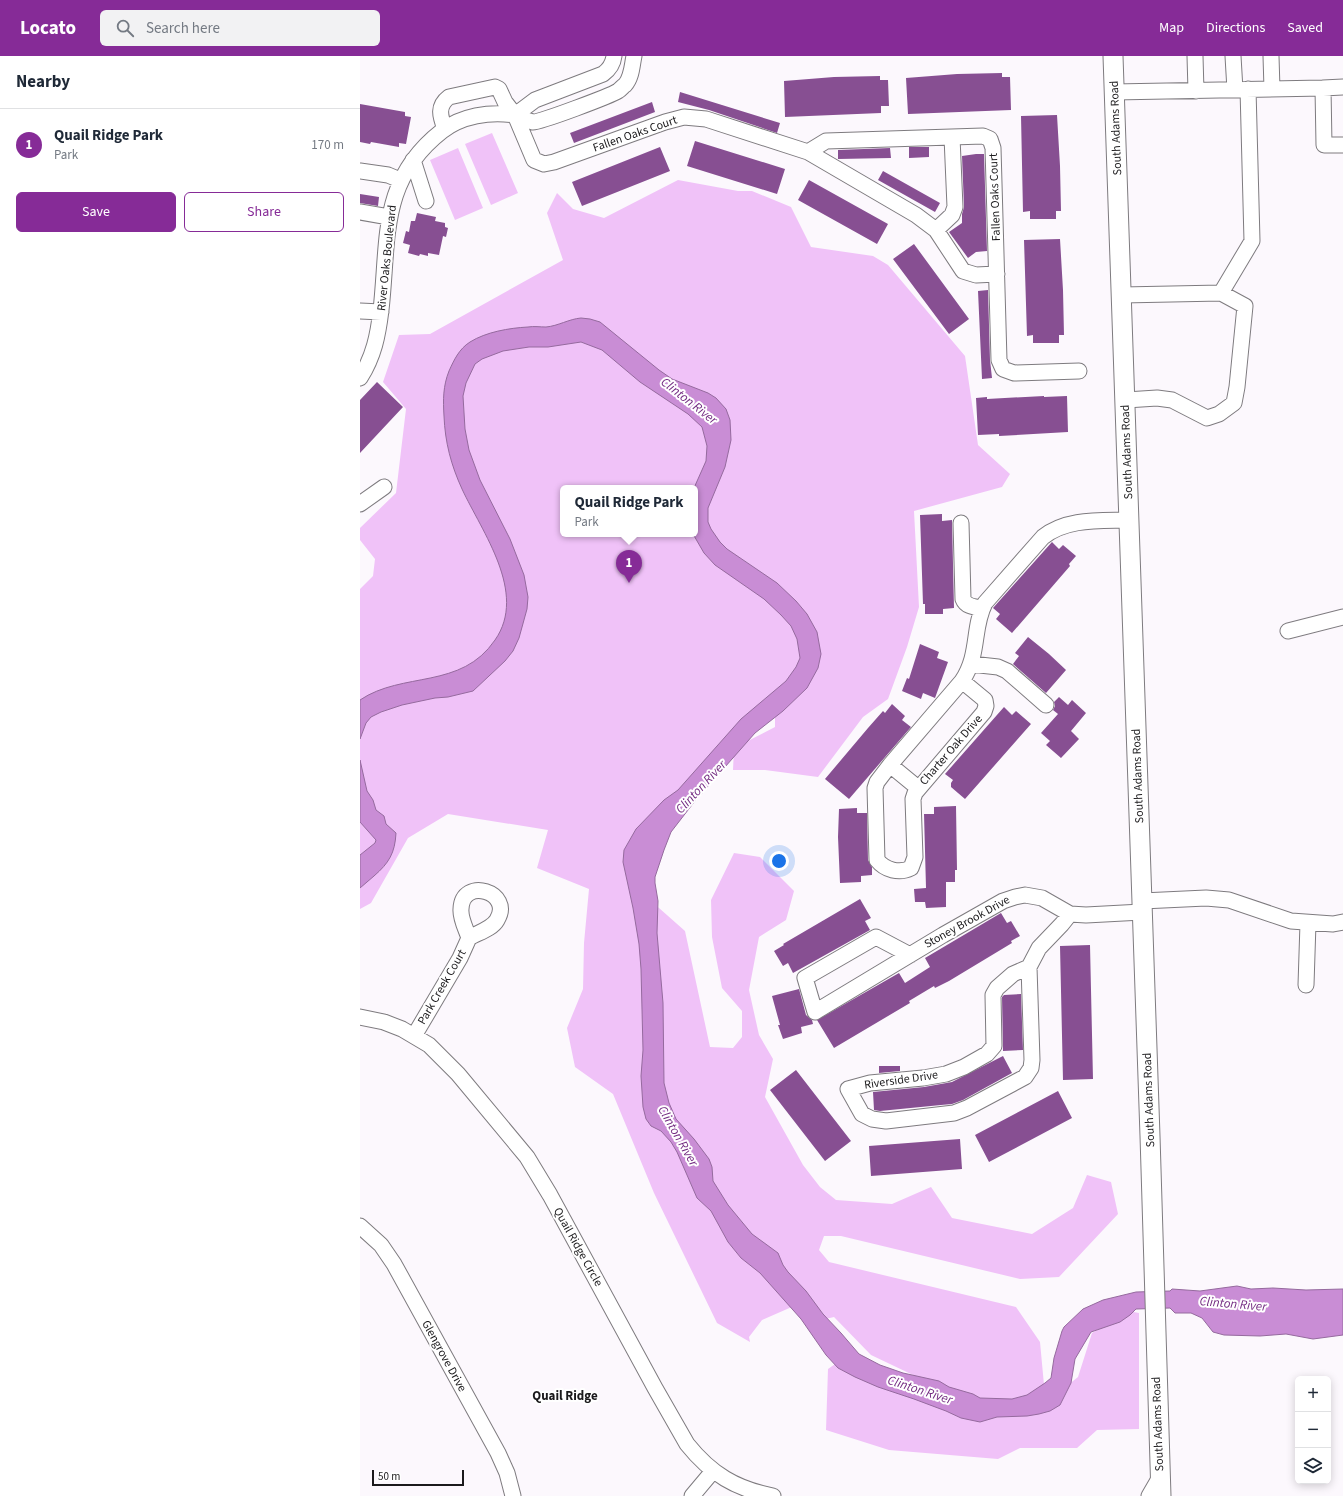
<!DOCTYPE html>
<meta charset="utf-8">
<style>
body{margin:0;font-family:"Source Sans 3",sans-serif;background:#f2f2f3;color:#1f2937}
.controls{position:absolute;right:12px;bottom:12px;display:grid;overflow:hidden;border-radius:6px;box-shadow:0 2px 10px #0003}
.controls button{width:36px;height:36px;display:grid;place-items:center;padding:0;border:0;border-bottom:1px solid #e0e1e3;background:#fff;color:#1f2937;font:20px sans-serif}
.scale{position:absolute;left:12px;bottom:10px;width:92px;box-sizing:border-box;padding-left:4px;border:2px solid #1b1a1c;border-top:0;font-size:11px;line-height:14px;white-space:nowrap;color:#1b1a1c;-webkit-text-stroke:3px #fff;paint-order:stroke}
.you{position:absolute;left:419px;top:805px;width:14px;height:14px;margin:-10px;border:3px solid #fff;border-radius:50%;background:#1a73e8;box-shadow:0 0 0 6px #1a73e833}
.badge{display:grid;place-items:center;width:26px;height:26px;border-radius:50%;background:#862b97;color:#fff;font-size:13px;font-weight:700}
.pin{position:absolute;translate:-50% -33px;filter:drop-shadow(0 1px 2px #0008)}
.pin::after{content:'';position:absolute;top:21px;width:14px;height:12px;background:inherit;clip-path:polygon(0 0,100% 0,50% 100%)}
.popup{position:absolute;left:200px;top:429px;width:138px;height:52px;box-sizing:border-box;display:grid;place-content:center;border-radius:6px;background:#fff;filter:drop-shadow(0 1px 3px #0005);font-size:13px;white-space:nowrap;color:#747a83}
.popup b{font-size:15px;color:#1f2937}
.popup::after{content:'';position:absolute;left:50%;top:100%;margin-left:-8px;border:8px solid transparent;border-top-color:#fff}
.list{margin:0;padding:0;list-style:none}
h2{display:flex;justify-content:space-between;align-items:center;height:52px;margin:0;padding:0 16px;font-size:17px}
h2 small{font-size:13px;font-weight:400;color:#747a83}
.list li{display:grid;grid-template-columns:26px 1fr auto;gap:12px;align-items:center;box-sizing:border-box;height:72px;padding:0 16px;border-top:1px solid #e0e1e3}
.list b{display:block;font-size:15px;white-space:nowrap}
.list p{margin:0;font-size:13px;white-space:nowrap;color:#747a83}
.list em{font-size:13px;font-style:normal;color:#747a83}
.actions{display:flex;gap:8px;padding:12px 16px}
.actions a{flex:1;padding:9px 0;border:1px solid #862b97;border-radius:6px;text-align:center;font-size:14px;color:#862b97}
.actions .main{background:#862b97;color:#fff}
.icon{flex:none;width:22px;height:22px;fill:none;stroke:currentColor;stroke-width:2;stroke-linecap:round;stroke-linejoin:round}
.map{position:relative;flex:none;width:983px;height:1440px;overflow:hidden}
header{display:flex;align-items:center;gap:24px;box-sizing:border-box;height:56px;padding:0 20px;background:#862b97;color:#fff}
header strong{font-size:19px}
nav{display:flex;gap:22px;margin-inline-start:auto;font-size:14px}
.search{width:280px;height:36px;background:#f2f2f3;display:flex;align-items:center;gap:10px;box-sizing:border-box;padding:0 14px;border-radius:6px;color:#747a83;font-size:15px}
main{display:flex}
aside{flex:1;background:#fff}
.map>svg:first-child{display:block}
.green{fill:#f0c2f8;fill-rule:evenodd}
.water{fill:#c98dd5;stroke:#956a9e}
.building{fill:#874f92}
.lines{fill:none;stroke-linecap:round;stroke-linejoin:round}
.minor-casing{stroke:#7e7b7f;stroke-width:17}
.major-casing{stroke:#7e7b7f;stroke-width:21}
.minor{stroke:#fff;stroke-width:15}
.major{stroke:#fff;stroke-width:19}
.labels{text-anchor:middle;dominant-baseline:central;stroke-width:4;stroke-linejoin:round;paint-order:stroke}
.street-label{font-size:12px;fill:#1b1a1c;stroke:#fff}
.water-label{font-size:13px;font-style:italic;fill:#732b81;stroke:#fff}
.neighbourhood-label{font-size:13px;font-weight:bold;fill:#1b1a1c;stroke:#fff}
</style>
<header>
<strong>Locato</strong>
<div class="search"><svg class="icon" aria-label="search" viewBox="0 0 24 24"><circle cx="10" cy="10" r="6"/><path d="M15 15l6 6"/></svg>Search here</div>
<nav><a>Map</a><a>Directions</a><a>Saved</a></nav>
</header>
<main>
<aside>
<h2>Nearby<small></small></h2>
<ul class="list">
<li><span class="badge">1</span><div><b>Quail Ridge Park</b><p>Park</p></div><em>170 m</em></li>
</ul>
<div class="actions"><a class="main">Save</a><a>Share</a></div>
</aside>
<div class="map">
<svg width="983" height="1440" viewBox="0 0 983 1440">
<rect width="100%" height="100%" fill="#fcf8fd"/>
<!-- green -->
<path class="green" d="M132,77L158,137L131,149L105,88Z
M98,92L123,152L95,164L70,104Z
M318,124L378,135H392L431,151L451,191L513,200L528,209L605,300L618,389L650,418L642,431L554,455L559,551L547,591L528,643L503,661L458,721L405,714H373L374,692L415,671V653L396,651L273,829L325,875L350,991L373,992L382,981V955L362,932L352,881L351,844L374,797L400,801L434,835L426,864L399,881L389,934L399,979L413,1003L405,1041L443,1109L460,1131L476,1144L532,1148L571,1131L592,1162L672,1178L713,1152L727,1119L751,1126L758,1158L699,1221L660,1223L481,1180H464L459,1194L469,1206L656,1251L680,1286L684,1329L698,1337L718,1321L732,1277L768,1255L779,1257V1373L737,1374L717,1392H660L638,1403L529,1394L466,1374L468,1313L478,1306L549,1331L553,1319L511,1299L474,1261L457,1265L434,1250L402,1264L389,1281L390,1286L357,1267L294,1137L253,1038L215,1011L207,972L223,933L224,887L229,833L177,812L188,774L88,758L48,782L11,847L0,853V533L13,520L15,503L0,484V472L36,437L46,353L23,326L39,279L70,278L203,204L187,157L197,137L213,153L244,162ZM203,432H335V478H203Z"/>
<!-- water -->
<path class="water" d="M221,262L230,263L240,266L299,314L312,323L348,337L356,342L366,353L370,364L371,384L365,411L348,452V466L351,473L360,486L367,493L417,527L436,545L447,558L457,576L461,598L458,612L447,632L423,655L395,677L335,745L311,776L304,794L295,821V827L298,845L297,877L303,947L304,1027L309,1047L316,1063L334,1083L349,1103L352,1111L353,1125L368,1149L392,1178L418,1197L423,1209L428,1216L446,1235L463,1258L481,1277L499,1298L520,1309L543,1317L579,1325L589,1331L613,1338L620,1342L652,1343L667,1339L685,1327L691,1322L694,1302L702,1275L704,1271L723,1253L743,1244L776,1236L810,1235L812,1233L840,1235L877,1230L891,1233L913,1232L946,1234L983,1233V1279L953,1283L926,1278L900,1280L864,1279L853,1276L842,1262L831,1257H815L810,1252L776,1253L770,1259L760,1266L731,1276L715,1303L711,1327L700,1349L690,1355L679,1358L667,1360L637,1361L620,1366L601,1362L586,1355L554,1343L518,1331L495,1321L478,1312L466,1299L441,1263L400,1217L381,1202L368,1186L351,1155L337,1142L317,1096L311,1086L301,1075L291,1070L286,1063L283,1051L281,1020L283,994L281,913L279,888L273,852L263,806L264,794L276,773L304,744L318,734L381,663L426,625L436,611L440,602L437,583L431,570L421,559L404,543L355,509L344,497L333,478H335L334,432L346,405L347,390L342,371L328,358L280,326L242,294L221,286L188,291H169L143,295L122,303L115,308L106,327L103,340L105,373L109,394L120,424L150,483L164,519L168,541L167,553L159,582L153,595L145,605L113,635L88,641L75,642L42,649L21,656L11,661L6,667L0,683V644C43,615 101,634 135,584C168,537 122,476 102,433C91,409 85,386 84,360C83,344 83,330 89,315C94,304 99,293 110,286C126,276 149,272 168,271C174,270 180,271 186,271C198,270 209,263 221,262Z
M0,704L7,735L13,744L16,754L24,760L26,768L36,777C35,797 29,807 14,820C9,824 5,828 0,832V799L15,787L16,784L0,766Z"/>
<!-- building -->
<path class="building" d="M642,17V21H650L651,54L548,58L546,22L597,18Z
M520,20V24H528L529,50H521V57L425,61L424,25L474,21Z
M320,36L420,67L417,77L349,54L318,46Z
M292,46L295,56L214,87L210,77Z
M0,48L45,56V60L51,61L46,88L39,87V91L11,86L10,88L0,86Z
M697,59L700,110L701,155H696V163H670V155L663,156L661,60Z
M335,85L425,113L417,138L327,110Z
M300,91L310,115L222,150L212,126Z
M549,91H569V101L549,102Z
M530,92L531,102L478,103V94Z
M616,98H624L627,195L616,196L608,202L589,176L602,167V158L604,151L602,100Z
M523,115L580,147L575,156L518,124Z
M449,124L528,168L517,188L438,144Z
M0,138L19,141L18,150L0,147Z
M57,157L76,161L75,165L85,167V171L88,172L86,181L83,180L79,199L68,197V200L60,198L59,200L48,197L50,189L43,187L46,175L49,176L51,165H55Z
M700,183L703,234L704,279H699V287H673V279L667,280L664,184Z
M554,188L609,263L589,278L533,203Z
M628,234L630,304L632,322L622,323L618,235Z
M17,326L43,351L0,397V344Z
M684,340V341L707,340L708,376L639,380V378L618,379L616,342L627,341V343Z
M582,458V465L592,464L594,552L583,553V558H565V548H563L560,459Z
M692,486L699,493L703,489L716,500L709,508L710,510L652,577L636,563L640,558L633,552Z
M668,581L689,598L706,614L686,637L653,608L659,600L655,597Z
M560,588L579,596L577,602L588,606L575,642L563,637L561,643L542,635L547,622L549,623Z
M699,641L708,649L712,644L726,657L711,675L719,683L701,702L686,689L690,685L681,677L698,658L693,654L695,650L694,646Z
M532,648L545,660L542,664L551,671L489,743L465,723L508,672L523,655L525,657Z
M644,651L652,659L656,655L671,668L605,743L591,731V727L593,724L585,718Z
M596,750L597,814H595V826H586V851L566,852L565,846H555L554,833L566,832L564,758H574V751Z
M497,752V757H507L508,804L512,811V819L501,820V826L480,827L478,781L479,753Z
M500,843L511,862L505,865L510,874L433,917L428,907L423,910L414,895L424,889L423,888Z
M641,857L647,867L651,865L660,880L651,885L652,887L589,925L575,932L574,930L549,945L550,947L474,992L457,964L539,917L545,927L570,911L565,902Z
M730,889L733,1023L703,1024L700,890Z
M439,933L446,959L452,964L453,968L441,971L442,977L423,983L418,969H420L412,940Z
M661,938L663,994L643,995L642,941L644,939Z
M643,1000L652,1017L603,1044L592,1048L581,1049L520,1055L514,1054L513,1036L564,1031L592,1026Z
M519,1010H540V1015L519,1017Z
M436,1014L491,1085L465,1105L410,1034Z
M698,1035L712,1062L629,1106L615,1079Z
M600,1083L602,1113L511,1120L509,1090Z"/>
<g class="lines">
<!-- minor casing -->
<g class="minor-casing">
<path id="minor" d="M835,0L836,35
M873,0L875,34
M911,0L912,33
M963,32L983,31
M754,36L963,32L964,89H983
M155,59L175,44L243,18C250,13 253,8 254,0
M85,73C80,60 77,50 89,41L135,31L139,33L145,46L155,59L174,104L184,108L194,106L305,66L324,61L346,63L448,96L556,159L576,174L603,215L616,219L637,218
M448,96L466,85L623,80L630,83L633,92L639,304L643,313L654,317L719,315
M53,104L66,145
M0,115L28,119L40,124
M0,156L29,161
M576,174L592,159L595,151L592,81
M762,239L861,237L892,185L888,33
M0,255L21,256
M0,322C14,300 18,279 21,254C29,183 19,124 82,75C101,60 130,55 154,59C160,60 167,65 173,66C181,66 250,40 258,35C261,33 263,30 265,29C272,21 272,9 274,0
M766,344L797,342L812,344L847,362L859,358L874,347L877,331L885,250L861,237
M0,448L24,431
M601,467L603,543C606,551 615,551 622,552
M928,575L983,561
M611,608L638,611L647,615L686,649
M602,625L625,644L626,650L624,656L555,737L553,743L555,801L551,812C539,818 525,814 517,804L515,732L517,726L530,709L602,625C620,598 612,572 625,547L683,481C707,462 740,465 769,464
M530,709L558,732
M782,845L846,842L869,844L931,865L973,868L983,866
M550,899L516,881L445,922L455,956L583,879L643,845L655,841L665,839L682,842L710,858L726,859L782,856
M669,911L672,1004L671,1012L665,1021L607,1052L594,1057L526,1065L512,1063L502,1058L488,1033L510,1027L563,1022L586,1018L604,1011L627,998L634,990L633,939L637,932L653,918L669,911L679,892L702,868L710,858
M946,929L948,867
M0,961L24,966L42,973L69,989L98,1018L167,1101L190,1139L295,1332L327,1388C351,1418 376,1433 413,1440
M54,980L100,902L109,882C106,873 100,862 101,853C102,820 154,836 137,864C132,873 117,877 109,882
M0,1170L21,1189L34,1208L138,1397L147,1417L153,1440
M332,1440L353,1415
M789,1440L800,1421"/>
</g>
<!-- major casing -->
<g class="major-casing">
<path id="major" d="M753,0L790,1080L801,1440"/>
</g>
<!-- minor -->
<use href="#minor" class="minor"/>
<!-- major -->
<use href="#major" class="major"/>
</g>
<g class="labels">
<!-- street labels -->
<g class="street-label">
<text transform="translate(756 72) rotate(-92)">South Adams Road</text>
<text transform="translate(275 78) rotate(-19)">Fallen Oaks Court</text>
<text transform="translate(635 141) rotate(-92)">Fallen Oaks Court</text>
<text transform="translate(27 202) rotate(-84)">River Oaks Boulevard</text>
<text transform="translate(767 396) rotate(-92)">South Adams Road</text>
<text transform="translate(591 694) rotate(-49)">Charter Oak Drive</text>
<text transform="translate(778 720) rotate(-92)">South Adams Road</text>
<text transform="translate(607 866) rotate(-29)">Stoney Brook Drive</text>
<text transform="translate(82 931) rotate(-60)">Park Creek Court</text>
<text transform="translate(541 1024) rotate(-8)">Riverside Drive</text>
<text transform="translate(789 1044) rotate(-92)">South Adams Road</text>
<text transform="translate(218 1191) rotate(61)">Quail Ridge Circle</text>
<text transform="translate(84 1300) rotate(61)">Glengrove Drive</text>
<text transform="translate(798 1368) rotate(-92)">South Adams Road</text>
</g>
<!-- water labels -->
<g class="water-label">
<text transform="translate(329 345) rotate(38)">Clinton River</text>
<text transform="translate(341 731) rotate(-47)">Clinton River</text>
<text transform="translate(318 1080) rotate(60)">Clinton River</text>
<text transform="translate(873 1248) rotate(5)">Clinton River</text>
<text transform="translate(560 1334) rotate(18)">Clinton River</text>
</g>
<!-- neighbourhood labels -->
<g class="neighbourhood-label">
<text x="205" y="1340">Quail Ridge</text>
</g>
</g>
</svg>
<div class="controls">
<button>+</button>
<button>−</button>
<button><svg class="icon" aria-label="layers" viewBox="0 0 24 24"><path d="M12 4l9 5-9 5-9-5zM3 14l9 5 9-5"/></svg></button>
</div>
<div class="scale">50 m</div>
<div class="you"></div>
<div class="pin badge" style="left:269px;top:527px">1</div>
<div class="popup"><b>Quail Ridge Park</b>Park</div>
</div>
</main>
